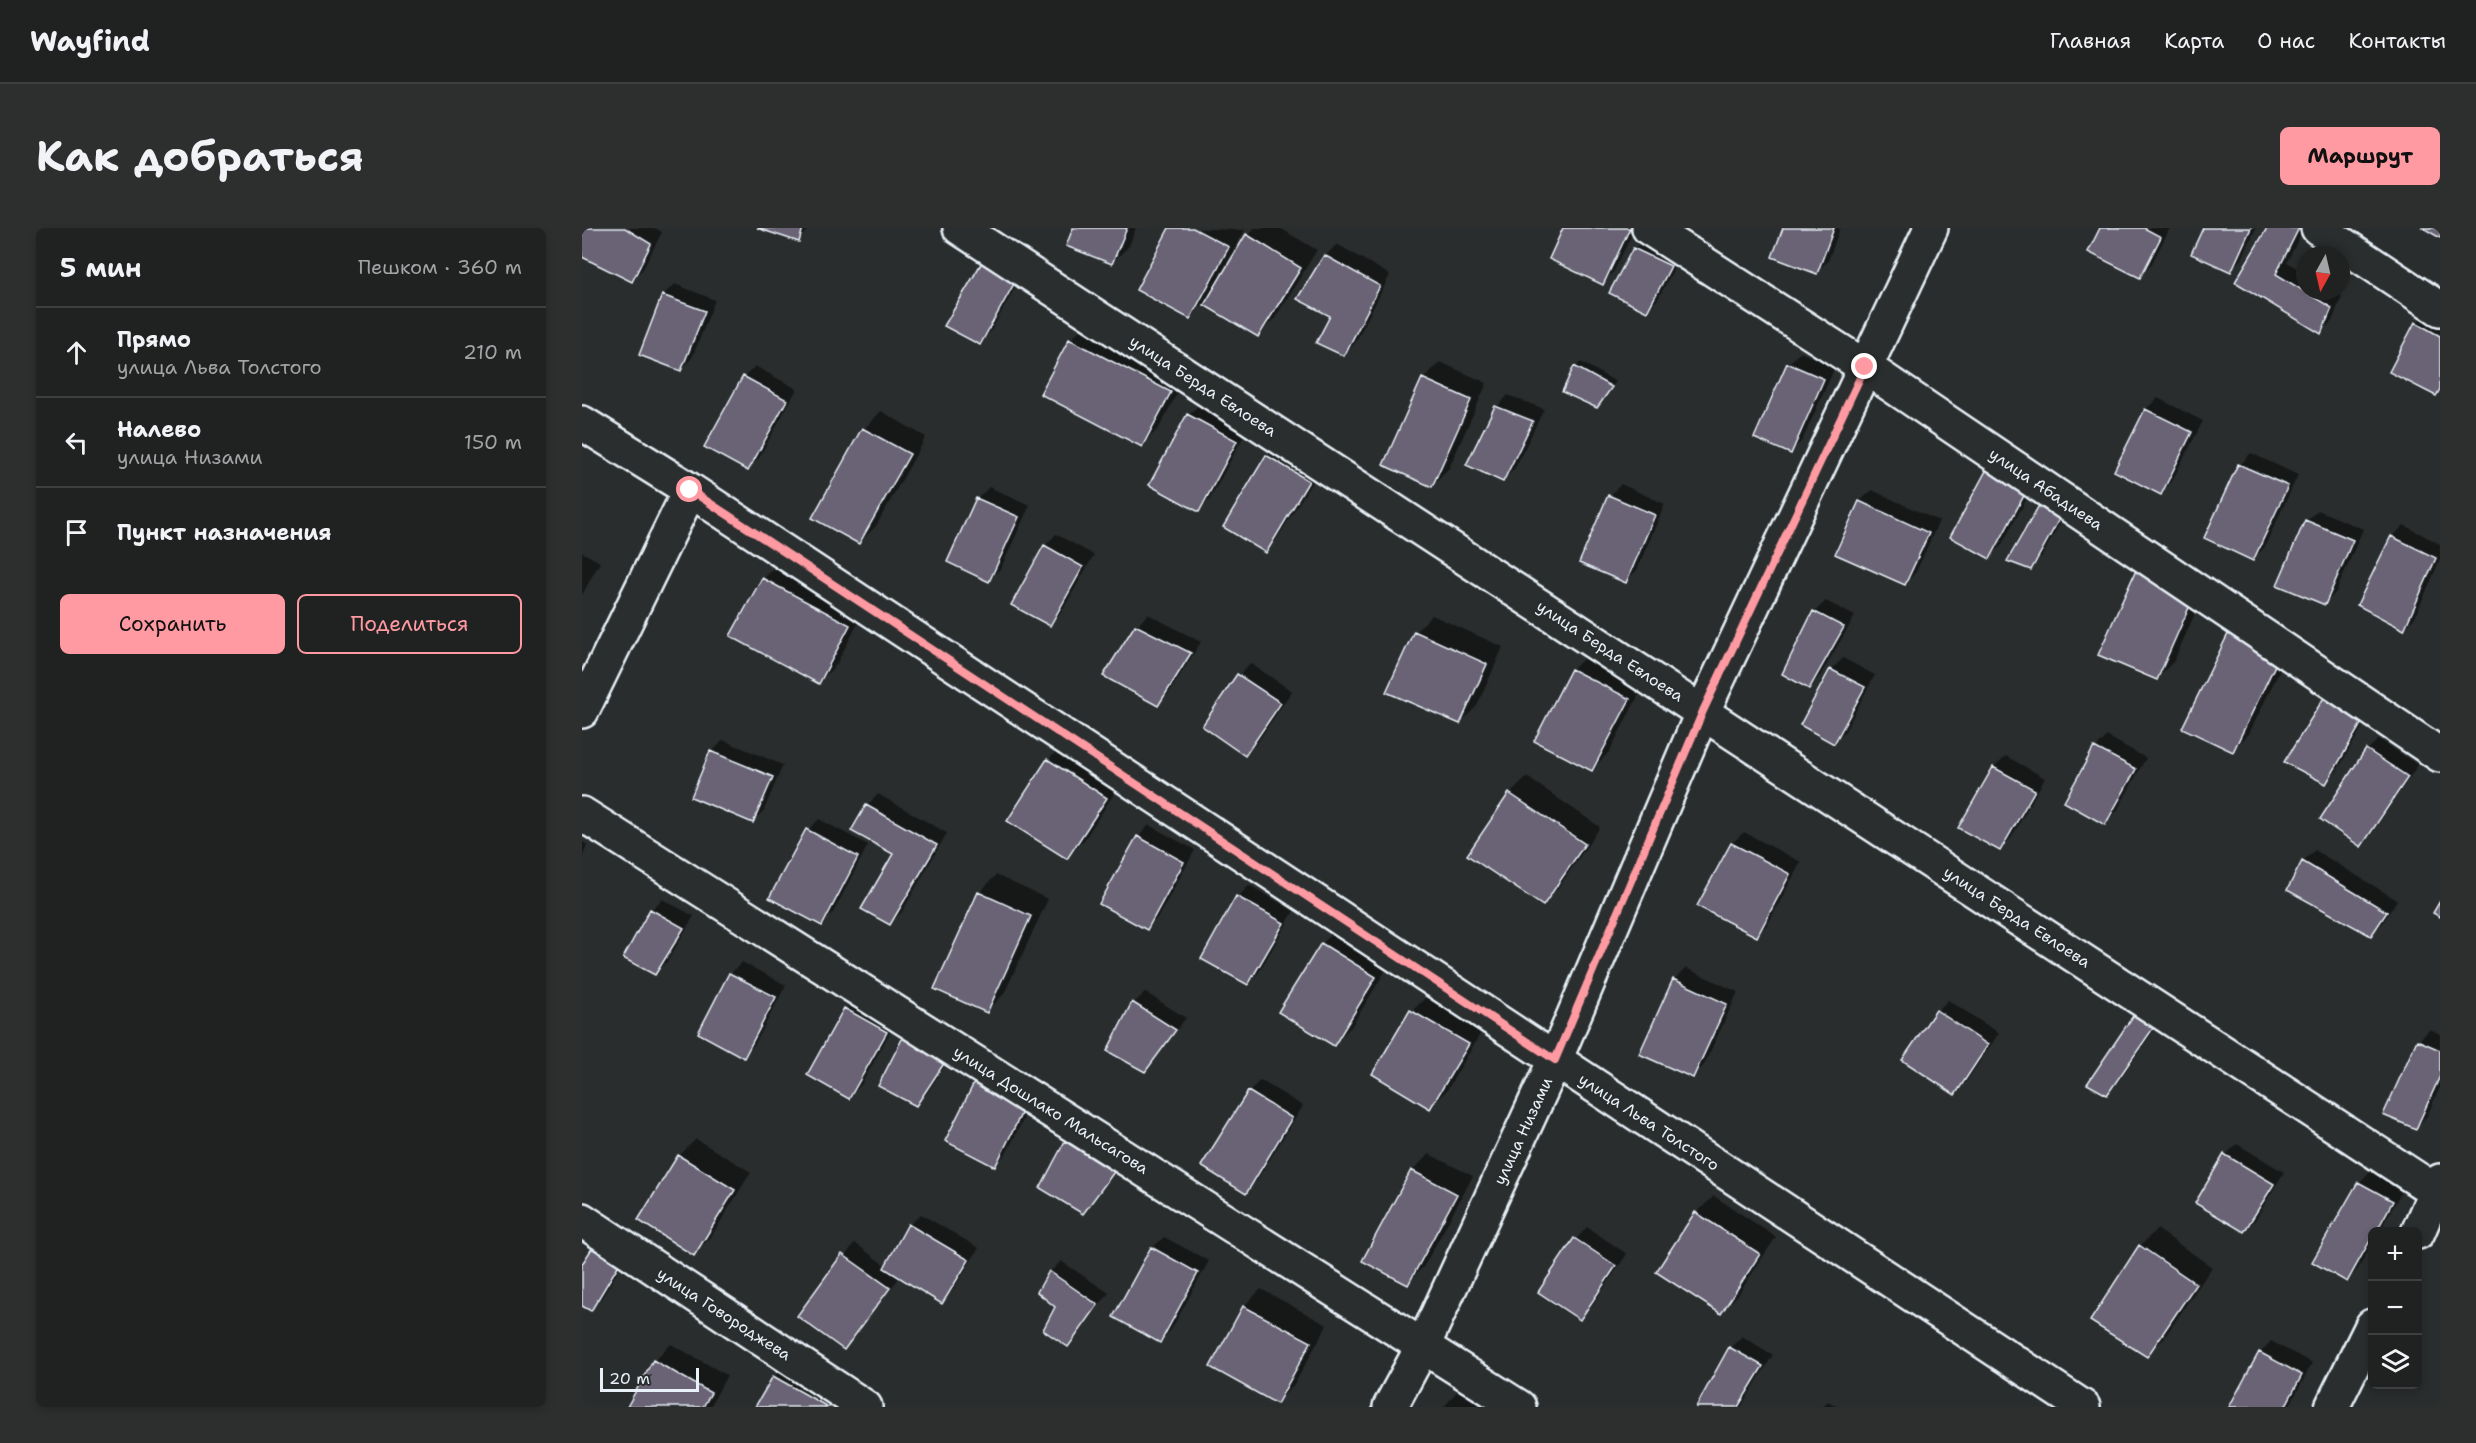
<!DOCTYPE html>
<html lang="ru">
<meta charset="utf-8">
<style>
body{margin:0;font-family:"Shantell Sans",sans-serif;background:#2d2f2f;color:#f1f3f6}
.controls{position:absolute;right:18px;bottom:18px;display:grid;overflow:hidden;border-radius:9px;box-shadow:0 3px 9px #0003}
.controls button{width:54px;height:54px;display:grid;place-items:center;padding:0;border:0;border-bottom:2px solid #3d3f40;background:#202222;color:#f1f3f6;font:30px sans-serif}
.compass{position:absolute;left:1714px;top:18px;width:54px;height:54px;border-radius:50%;background:#202222;box-shadow:0 3px 9px #0003;rotate:188deg}
.scale{position:absolute;left:18px;bottom:15px;width:99px;box-sizing:border-box;padding-left:6px;border:3px solid #e8f1f8;border-top:0;font-size:16px;line-height:21px;white-space:nowrap;color:#e8f1f8;-webkit-text-stroke:4px #2a2d2e;paint-order:stroke}
.stop{position:absolute;width:18px;height:18px;margin:-14px;border:4px solid #ff9aa2;border-radius:50%;background:#fff}
.stop.end{background:#ff9aa2;border-color:#fff;box-shadow:0 2px 6px #0008}
.list{margin:0;padding:0;list-style:none}
h2{display:flex;justify-content:space-between;align-items:center;height:78px;margin:0;padding:0 24px;font-size:26px}
h2 small{font-size:20px;font-weight:400;color:#a2a4a5}
.list li{display:grid;grid-template-columns:39px 1fr auto;gap:18px;align-items:center;box-sizing:border-box;height:90px;padding:0 24px;border-top:2px solid #3d3f40}
.list b{display:block;font-size:22px;white-space:nowrap}
.list p{margin:0;font-size:20px;white-space:nowrap;color:#a2a4a5}
.list em{font-size:20px;font-style:normal;color:#a2a4a5}
.actions{display:flex;gap:12px;padding:18px 24px}
.actions a{flex:1;padding:14px 0;border:2px solid #ff9aa2;border-radius:9px;text-align:center;font-size:21px;color:#ff9aa2}
.actions .main{background:#ff9aa2;color:#111}
.icon{flex:none;width:33px;height:33px;fill:none;stroke:currentColor;stroke-width:2;stroke-linecap:round;stroke-linejoin:round}
.map{position:relative;flex:none;width:1858px;height:1179px;overflow:hidden;border-radius:9px}
header{display:flex;align-items:center;gap:36px;box-sizing:border-box;height:84px;padding:0 30px;background:#202222;border-bottom:2px solid #3d3f40}
header strong{font-size:28px}
nav{display:flex;gap:33px;margin-inline-start:auto;font-size:21px}
.intro{display:flex;align-items:center;justify-content:space-between;box-sizing:border-box;height:144px;padding:0 36px}
h1{margin:0;font-size:42px}
.button{padding:15px 27px;border-radius:9px;background:#ff9aa2;color:#111;font-size:21px;font-weight:700}
main{display:flex;gap:36px;padding:0 36px}
aside{flex:1;background:#202222;border-radius:9px;box-shadow:0 3px 9px #0003}
.map>svg:first-child{display:block}
.shadow{fill:#0007}
.building{fill:#6a6374;stroke:#e8f1f8;stroke-width:1.5}
.lines{fill:none;stroke-linecap:round;stroke-linejoin:round}
.street-casing{stroke:#e8f1f8;stroke-width:38}
.street{stroke:#2a2d2e;stroke-width:33}
.route{stroke:#ff9aa2;stroke-width:8}
.labels{text-anchor:middle;dominant-baseline:central;stroke-width:5;stroke-linejoin:round;paint-order:stroke}
.street-label{font-size:16px;fill:#e8f1f8;stroke:#2a2d2e}
</style>
<header>
<strong>Wayfind</strong>
<nav><a>Главная</a><a>Карта</a><a>О нас</a><a>Контакты</a></nav>
</header>
<div class="intro"><h1>Как добраться</h1><a class="button">Маршрут</a></div>
<main>
<aside>
<h2>5 мин<small>Пешком · 360 m</small></h2>
<ul class="list">
<li><svg class="icon" aria-label="ahead" viewBox="0 0 24 24"><path d="M12 20V5M6 11l6-6 6 6"/></svg><div><b>Прямо</b><p>улица Льва Толстого</p></div><em>210 m</em></li>
<li><svg class="icon" aria-label="left" viewBox="0 0 24 24"><path d="M17 20v-9H6M10 6l-5 5 5 5"/></svg><div><b>Налево</b><p>улица Низами</p></div><em>150 m</em></li>
<li><svg class="icon" aria-label="arrive" viewBox="0 0 24 24"><path d="M6 21V4h12l-3 4 3 4H6"/></svg><div><b>Пункт назначения</b></div></li>
</ul>
<div class="actions"><a class="main">Сохранить</a><a>Поделиться</a></div>
</aside>
<div class="map">
<svg width="1858" height="1179" viewBox="0 0 1858 1179">
<rect width="100%" height="100%" fill="#2a2d2e"/>
<filter id="ink" filterUnits="userSpaceOnUse"><feTurbulence type="fractalNoise" baseFrequency=".0167" numOctaves="2"/><feDisplacementMap in="SourceGraphic" scale="12" xChannelSelector="R" yChannelSelector="G"/><feConvolveMatrix kernelMatrix="1 2 1 2 8 2 1 2 1" color-interpolation-filters="sRGB"/></filter>
<g filter="url(#ink)">
<!-- shadow -->
<path class="shadow" d="M0,0H73L80,4L61,41L49,53L0,27Z
M180,0H228L216,12Z
M493,0H554L547,18L530,35Z
M589,0L663,2L638,47L640,48L672,0H698L735,22L693,90L676,107L622,75L608,89Z
M983,0H1053L1032,43L1021,55Z
M1203,0H1258L1246,33L1234,44Z
M1519,0H1588L1569,37L1558,49Z
M1623,0H1674L1660,31L1648,42Z
M1686,0H1722L1705,34L1723,45V63H1752L1760,68L1750,93L1739,104L1655,54Z
M1063,10L1099,27L1076,71L1065,83L1052,21Z
M755,16L808,47L773,115L762,126L743,28Z
M444,40L409,103L398,115L365,98Z
M93,56L133,72L110,130L99,141L58,126L81,67Z
M1845,84L1858,91V162L1854,166L1834,95Z
M505,95L605,146L577,200L560,217L488,112Z
M1218,124L1253,139L1220,213L1208,224L1174,209L1206,136Z
M858,134L905,155L867,240L850,257L841,151Z
M999,134L1034,154L1020,172L993,139Z
M173,138L215,161L177,230L165,241L162,149Z
M926,167L962,181L933,240L921,252L915,179Z
M1576,170L1621,193L1590,253L1578,265L1534,242L1564,181Z
M618,176L665,202L628,271L617,282L606,187Z
M299,183L344,209L294,298L277,315L232,289L282,201Z
M697,216L738,241L695,311L684,323L685,228Z
M1669,225L1716,247L1682,320L1671,331L1658,237Z
M1456,250L1419,318L1407,329L1370,308Z
M1039,256L1083,276L1055,342L1043,354L999,335L1027,268Z
M407,259L448,277L419,340L407,352L367,334L396,270Z
M1290,262L1357,293L1334,344L1323,356L1255,325L1278,273Z
M1491,272L1460,328L1449,340L1427,332Z
M1736,282L1781,301L1754,364L1743,376L1724,293Z
M1822,297L1858,316V332L1833,389L1822,401L1810,309Z
M474,306L512,327L479,385L468,396L463,318Z
M0,324L18,334L0,367Z
M1573,324L1629,349L1592,433L1575,450Z
M198,334L284,380L254,437L237,454L181,351Z
M1244,373L1273,388L1238,448L1227,459L1232,384Z
M566,386L619,414L587,465L575,477L555,398Z
M850,387L921,419L895,478L878,495L833,404Z
M1713,411L1667,506L1650,523L1602,499Z
M1007,425L1064,453L1027,524L1010,542L990,442Z
M1261,430L1293,447L1263,503L1252,514L1220,497L1249,442Z
M668,435L710,463L675,515L663,526L622,498L657,447Z
M1792,479L1755,543L1743,554L1704,534Z
M1525,508L1564,530L1535,583L1523,595L1484,574L1514,520Z
M1797,511L1836,537L1790,605L1779,617L1785,522Z
M141,512L201,537L182,582L171,594L110,569L130,524Z
M483,515L541,552L502,612L485,629L466,532Z
M1424,528L1463,550L1429,610L1418,622L1378,599L1412,539Z
M945,549L1018,599L977,659L960,676L928,566Z
M296,566L365,605L320,684L308,696L313,625L285,578Z
M237,591L286,617L251,685L239,696L226,602Z
M567,597L613,622L576,689L565,700L556,609Z
M1162,604L1219,634L1186,696L1174,707L1117,677L1150,615Z
M0,614L5,616L0,631Z
M1733,622L1815,672L1801,695L1789,706L1707,661L1721,633Z
M414,647L466,671L422,766L405,783L354,760L397,665Z
M667,657L712,683L677,744L666,755L621,730L656,669Z
M80,671L112,688L85,734L73,745L69,682Z
M757,698L810,732L769,799L752,816L698,783L740,716Z
M160,734L204,757L173,816L162,828L118,805L148,746Z
M1104,740L1156,764L1122,837L1111,849L1092,752Z
M563,764L604,790L563,843L552,775Z
M847,766L903,798L865,862L848,879L792,846L830,783Z
M275,770L315,792L279,857L267,869L263,781Z
M1366,772L1417,805L1384,854L1373,865L1355,783Z
M1584,785L1536,854L1525,866L1507,855Z
M334,799L373,822L345,865L334,876L323,810Z
M1848,801L1858,806V859L1845,888L1833,900L1836,813Z
M678,852L721,878L675,952L663,964L667,864Z
M454,866L424,926L412,937L365,913Z
M496,903L542,932L501,984L484,914Z
M114,911L169,944L129,1009L112,1026L97,928Z
M1655,916L1702,944L1674,991L1662,1003L1643,927Z
M847,926L891,948L842,1038L825,1056L782,1033L830,943Z
M1788,943L1821,961L1797,1004H1790V1016L1776,1041L1765,1052L1777,955Z
M1132,968L1194,1009L1156,1067L1139,1084L1114,985Z
M339,986L397,1020L371,1062L359,1074L318,1049L262,1120L217,1087L273,1015L304,1038L327,997Z
M1005,999L1045,1026L1009,1079L998,1090L958,1064L994,1011Z
M1575,1001L1630,1039L1582,1110L1565,1127L1510,1092L1558,1018Z
M582,1009L627,1033L589,1102L578,1113L570,1020Z
M49,1021L20,1070L8,1081L0,1076V1039Z
M479,1033L527,1065L486,1117L468,1044Z
M679,1061L745,1097L712,1157L695,1174L630,1138L662,1078Z
M1160,1108L1191,1127L1159,1179H1116L1148,1120Z
M1689,1113L1730,1135L1707,1179H1649L1678,1125Z
M89,1116L145,1147L128,1179H47L72,1133Z
M203,1137L265,1179H174L192,1149Z
M876,1162L909,1179H862Z
M1246,1173L1256,1179H1240Z"/>
<!-- building -->
<path class="building" d="M0,0H43L69,16L50,54L0,29Z
M175,0H221L217,14Z
M491,0H545L530,36L484,18Z
M587,0H611L647,19L608,91L554,62Z
M981,0H1048L1021,57L967,31Z
M1201,0H1252L1235,46L1190,29Z
M1518,0H1562L1579,9L1558,50L1506,24Z
M1621,0H1669L1649,44L1609,26Z
M1685,0H1717L1694,46L1750,80L1739,106L1653,54Z
M1841,0H1858V10Z
M664,6L719,40L676,109L622,77Z
M1051,20L1089,38L1065,84L1027,65Z
M742,27L798,58L762,128L734,115L748,88L715,71Z
M400,34L434,52L398,117L362,98Z
M80,67L123,83L99,143L57,127Z
M1833,94L1858,108V161L1854,168L1807,144Z
M487,111L589,164L560,219L458,166Z
M1205,135L1242,151L1209,226L1172,210Z
M992,138L1030,159L1015,180L980,164Z
M161,148L205,172L166,243L122,219Z
M840,150L889,172L850,259L801,237Z
M913,178L951,193L921,254L884,237Z
M1563,181L1610,204L1579,267L1532,243Z
M605,186L655,213L617,284L567,257Z
M280,200L328,226L277,316L230,290Z
M684,227L727,253L684,325L641,299Z
M1656,236L1706,258L1671,333L1622,310Z
M1405,241L1445,262L1408,331L1368,309Z
M1026,267L1073,287L1044,355L997,335Z
M394,270L437,289L407,354L365,334Z
M1277,273L1347,305L1323,357L1253,326Z
M1459,274L1481,284L1449,342L1425,333Z
M1723,292L1771,312L1743,377L1695,357Z
M1809,308L1854,330L1822,402L1775,377Z
M462,317L501,339L468,398L429,377Z
M1555,340L1613,366L1575,452L1516,427Z
M180,350L268,397L237,456L148,408Z
M1231,383L1262,399L1227,461L1200,446Z
M553,397L609,425L576,478L521,448Z
M832,403L905,436L878,496L804,464Z
M1647,404L1697,429L1651,524L1600,500Z
M989,441L1048,471L1010,543L952,513Z
M1248,441L1283,459L1252,516L1218,497Z
M655,446L699,475L663,528L620,498Z
M1743,468L1782,491L1744,556L1702,534Z
M1512,519L1554,541L1523,597L1482,574Z
M1784,521L1826,549L1779,619L1738,591Z
M128,523L191,549L171,595L109,569Z
M465,531L525,570L485,631L425,593Z
M1411,539L1453,562L1418,623L1376,600Z
M927,565L1003,616L961,678L885,627Z
M284,577L355,617L308,697L279,681L311,626L269,603Z
M224,601L276,629L240,698L187,670Z
M555,608L602,634L565,702L517,676Z
M1149,615L1208,646L1175,709L1115,678Z
M1720,633L1805,684L1789,708L1705,662Z
M396,664L449,688L405,785L352,761Z
M654,668L702,695L666,757L619,731Z
M1858,673V689L1851,685Z
M68,681L102,700L73,747L41,730Z
M739,715L794,749L752,818L696,784Z
M147,745L194,769L162,830L116,805Z
M1091,751L1145,776L1111,850L1057,826Z
M550,774L594,802L563,844L525,823Z
M262,780L305,804L267,871L225,847Z
M828,782L887,816L848,881L790,846Z
M1354,782L1406,817L1373,867L1320,832Z
M1553,785L1574,796L1525,867L1505,856Z
M321,809L363,834L334,878L296,858Z
M1835,812L1858,822V848L1834,901L1801,887Z
M393,853L443,878L413,939L363,913Z
M666,863L710,890L664,966L619,938Z
M483,913L532,944L501,986L458,960Z
M1642,926L1692,956L1662,1004L1613,975Z
M96,927L153,962L112,1028L56,992Z
M829,942L875,966L826,1057L780,1033Z
M1776,954L1811,973L1794,1004H1790V1009L1765,1054L1730,1034Z
M1113,984L1178,1026L1139,1086L1074,1044Z
M326,996L387,1032L360,1076L302,1040Z
M992,1010L1034,1038L998,1092L956,1064Z
M14,1014L39,1033L9,1083L0,1078V1036Z
M1557,1017L1614,1056L1565,1129L1508,1093Z
M569,1019L616,1045L578,1115L531,1089Z
M260,1026L308,1060L262,1122L215,1088Z
M467,1043L516,1077L486,1119L461,1102L473,1079L455,1064Z
M661,1078L729,1114L695,1176L628,1139Z
M1147,1119L1181,1138L1156,1179H1114Z
M1677,1124L1720,1147L1703,1179H1647Z
M71,1132L129,1165L121,1179H45Z
M191,1148L246,1179H173Z"/>
<g class="lines">
<!-- street casing -->
<g class="street-casing">
<path id="street" d="M378,0L1858,966
M1067,0L1283,139L1858,527
M1736,0L1858,81
M0,195L108,262L1501,1179
M0,483L108,262
M0,586L937,1179
M0,992L283,1179
M1836,1004L1858,953
M808,1179L841,1118L973,832L1121,483L1349,0
M1750,1179L1790,1098"/>
</g>
<!-- street -->
<use href="#street" class="street"/>
</g>
</g>
<g class="lines" filter="url(#ink)">
<!-- route -->
<path class="route" d="M108,262L973,832L1121,483L1283,139"/>
</g>
<g class="labels">
<!-- street labels -->
<g class="street-label">
<text transform="translate(621 158) rotate(33)">улица Берда Евлоева</text>
<text transform="translate(1464 261) rotate(34)">улица Абадиева</text>
<text transform="translate(1028 423) rotate(33)">улица Берда Евлоева</text>
<text transform="translate(1435 689) rotate(33)">улица Берда Евлоева</text>
<text transform="translate(469 882) rotate(32)">улица Дошлако Мальсагова</text>
<text transform="translate(1067 894) rotate(33)">улица Льва Толстого</text>
<text transform="translate(941 903) rotate(-65)">улица Низами</text>
<text transform="translate(142 1086) rotate(33)">улица Говороджева</text>
</g>
</g>
</svg>
<div class="controls">
<button>+</button>
<button>−</button>
<button><svg class="icon" aria-label="layers" viewBox="0 0 24 24"><path d="M12 4l9 5-9 5-9-5zM3 14l9 5 9-5"/></svg></button>
</div>
<svg class="compass" viewBox="-18 -18 36 36"><path d="M0-13l5 13h-10z" fill="#e53935"/><path d="M0 13l5-13h-10z" fill="#a2a4a5"/></svg>
<div class="scale">20 m</div>
<div class="stop" style="left:108px;top:262px"></div>
<div class="stop end" style="left:1283px;top:139px"></div>
</div>
</main>
